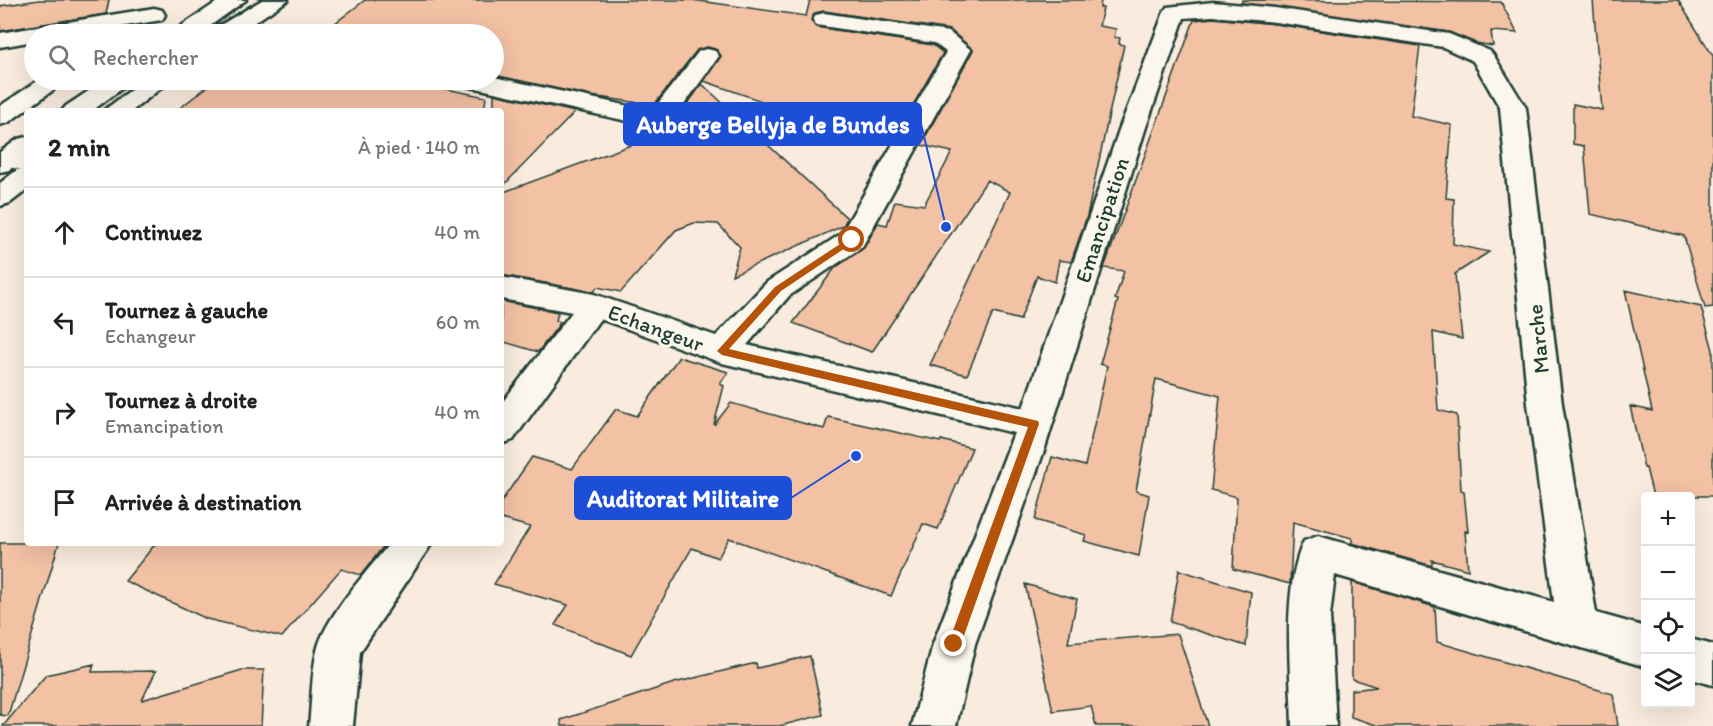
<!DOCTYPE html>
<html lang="fr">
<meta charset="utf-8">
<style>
body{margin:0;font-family:Itim,sans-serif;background:#f6f6f6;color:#222}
.controls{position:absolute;right:18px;bottom:18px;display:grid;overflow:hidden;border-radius:6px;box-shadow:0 6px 24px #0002}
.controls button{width:54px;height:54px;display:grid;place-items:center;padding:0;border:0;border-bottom:2px solid #e0e0e0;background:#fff;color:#222;font:30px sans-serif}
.stop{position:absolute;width:18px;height:18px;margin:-14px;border:4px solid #b45309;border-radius:50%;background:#fff}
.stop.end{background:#b45309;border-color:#fff;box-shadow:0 2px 6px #0008}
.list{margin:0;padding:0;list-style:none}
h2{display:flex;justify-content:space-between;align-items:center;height:78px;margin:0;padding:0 24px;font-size:26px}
h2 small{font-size:20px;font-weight:400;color:#767676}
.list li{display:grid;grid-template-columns:39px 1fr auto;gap:18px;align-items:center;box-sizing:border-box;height:90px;padding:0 24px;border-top:2px solid #e0e0e0}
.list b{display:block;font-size:22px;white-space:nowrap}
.list p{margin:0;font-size:20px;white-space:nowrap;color:#767676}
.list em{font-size:20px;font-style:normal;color:#767676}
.icon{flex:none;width:33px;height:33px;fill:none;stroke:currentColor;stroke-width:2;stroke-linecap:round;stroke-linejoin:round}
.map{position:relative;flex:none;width:1713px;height:726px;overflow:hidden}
.search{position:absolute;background:#fff;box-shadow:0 6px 24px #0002;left:24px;top:24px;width:480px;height:66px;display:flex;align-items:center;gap:15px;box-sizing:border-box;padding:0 21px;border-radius:33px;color:#767676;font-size:22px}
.panel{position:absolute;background:#fff;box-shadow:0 6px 24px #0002;left:24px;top:108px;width:480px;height:438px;border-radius:6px}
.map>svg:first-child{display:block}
.building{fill:#f3c1a4;stroke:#1f3d34;stroke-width:1.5}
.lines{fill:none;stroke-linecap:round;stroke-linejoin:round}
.minor-casing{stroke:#1f3d34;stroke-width:5}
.highway-casing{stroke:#1f3d34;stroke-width:5}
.minor{fill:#fbf7ec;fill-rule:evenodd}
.highway{fill:#fbf7ec;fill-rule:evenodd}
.route{fill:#b45309}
.labels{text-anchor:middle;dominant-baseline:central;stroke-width:6;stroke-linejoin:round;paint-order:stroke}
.street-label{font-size:22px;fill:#1f3d34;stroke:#fbf7ec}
.leader{fill:none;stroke:#1d4ed8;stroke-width:2}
.callout-dot{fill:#1d4ed8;stroke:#fbf7ec;stroke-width:2}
.callout{fill:#1d4ed8;stroke:#1d4ed8;stroke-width:2}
.callout-label{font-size:24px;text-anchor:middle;font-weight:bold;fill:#fff}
</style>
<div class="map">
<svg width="1713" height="726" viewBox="0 0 1713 726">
<rect width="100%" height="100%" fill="#f9ecde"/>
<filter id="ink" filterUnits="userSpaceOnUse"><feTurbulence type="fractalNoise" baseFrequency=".0167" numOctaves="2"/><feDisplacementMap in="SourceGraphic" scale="12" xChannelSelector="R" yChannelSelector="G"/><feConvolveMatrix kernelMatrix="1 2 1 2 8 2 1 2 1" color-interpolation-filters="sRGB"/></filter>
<g filter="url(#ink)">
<!-- building -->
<path class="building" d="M39,0H109L106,14L0,31V6Z
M365,0H692L806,16L810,0H1101L1100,8H1103L1099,26L1116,29L1114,37L1120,38L1119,44L1124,45L1087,216L1071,262L1059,260L1055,282L1037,276L1020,320L993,313L967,375L930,365L1010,192L987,180L872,352L793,323L835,268L864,248L878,223L887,225L895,201L924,205L952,152L921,145L973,50L950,30L824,11L815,13L811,19L816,27L933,45L943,53L894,138L867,132L862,136L704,81L721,56L717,50L708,47L697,50L654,105L591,96L494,75V34H321Z
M1242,0L1501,2L1517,33L1491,31L1493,46L1476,43L1449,32L1242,3Z
M1593,0H1678L1713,56V307L1705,308L1684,236L1590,214L1584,146L1573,144V104L1602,110Z
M1213,18L1275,24L1420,46L1411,116L1452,125L1446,198L1454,199L1453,244L1489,252L1455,274L1462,339L1433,332L1438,410L1457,415L1461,490L1464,491L1468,532L1465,531L1468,570L1432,560V566L1352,543V538L1293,522L1290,584L1233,569L1237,497L1211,490L1220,396L1156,379L1136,491L1149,495L1139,556L1084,541L1086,535L1035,520L1052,457L1085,466L1107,366L1100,364L1118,300L1115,299L1124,271L1104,268L1194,20Z
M216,80H401L486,97L484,111H176Z
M702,84L847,218L843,226L732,275L740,247L718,224L694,223L676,230L621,292L597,287L594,292L501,275V193L712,115L683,110Z
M494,94L575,112L501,188V111H494Z
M1625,290L1701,307L1713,350V496H1653L1646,468H1644L1630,406L1652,411Z
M501,301L558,312L556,321L561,322L538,352L501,341Z
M679,357L728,372L720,384L724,386L714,425L731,403L824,429L828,417L940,442L941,440L972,448L938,529L923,524L891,596L729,538L718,558L692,548L631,655L555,625L568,605L494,584L530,527L501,519V502L532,457L572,469L616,409L637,416Z
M0,543H59L8,716L0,715Z
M156,543H386L361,575L341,569L282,637L207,619L125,581Z
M1179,570L1251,592L1246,646L1170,622Z
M1352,582L1435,607L1437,642L1613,694L1618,726H1379L1351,717V690L1377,687L1352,679Z
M1025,584L1077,599L1068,643L1178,634L1208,726H1096L1091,706L1053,711Z
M810,656L823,715L779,726H562L561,720L674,683L756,663L757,668Z
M94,664L92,672L156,671L142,700L242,670H264L261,726H3L46,675Z"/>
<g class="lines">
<!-- minor casing -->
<g class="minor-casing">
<path id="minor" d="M1213,2L1275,8L1449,34L1490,51L1494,56L1526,108L1562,404L1596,613L1646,627V667L1335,575L1330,616L1336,726H1292C1291,673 1281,589 1304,541L1318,536L1554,602L1528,404L1500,108L1473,61L1443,47L1275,22L1213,16L1184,18L1145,130L1045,448L975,644L956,726H912L933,644L1014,433L722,363L600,319L513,440L501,444V404L572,312L501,299V277L594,294L716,336L767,282L841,234L946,52L934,43L816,25L813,20L816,15L824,13L949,32L971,50L862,247L789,296L747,345L1023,408L1119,130L1164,12L1167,7Z
M154,8L162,10L165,15L162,20L76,34H34V41L0,47V33Z
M707,49L715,51L719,56L673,120L655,127L471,87L462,85L459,80L494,77L652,111L699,51Z
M39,80H67L9,122L0,125V106Z
M7,151L27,155V171L0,165V153Z
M390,543H432L360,652L353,726H309C312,701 311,671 318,647C327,615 369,569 390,543Z
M1690,639L1713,645V685L1690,679Z"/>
</g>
<!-- highway casing -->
<g class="highway-casing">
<path id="highway" d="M220,0H246L199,34H174L177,29Z
M262,0H288L237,34H211L214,29Z
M105,80H133L92,111H62L66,106Z
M144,80H171L132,111H103Z
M27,137V157L9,170L0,172V152L18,139Z
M27,168V190L10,203L0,206V183L17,170Z"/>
</g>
<!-- minor -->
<use href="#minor" class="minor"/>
<!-- highway -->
<use href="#highway" class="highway"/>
</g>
</g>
<!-- route -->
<path class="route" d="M849,238L857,240L781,291L729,349L1038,421L1039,424L961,644L954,650L948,644L1028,427L722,355L717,351L775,287Z"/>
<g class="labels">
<!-- street labels -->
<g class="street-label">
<text transform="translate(1102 220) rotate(-72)">Emancipation</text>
<text transform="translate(656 328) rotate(20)">Echangeur</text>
<text transform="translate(1538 339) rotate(-96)">Marche</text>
</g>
</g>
<!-- callouts -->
<path class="leader" d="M946 227L921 124M856 456L791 498"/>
<g class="callout-dot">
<circle cx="946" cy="227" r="6"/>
<circle cx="856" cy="456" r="6"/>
</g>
<g class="callout">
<rect x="624" y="103" width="297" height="42" rx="6"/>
<rect x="575" y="477" width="216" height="42" rx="6"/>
</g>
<g class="callout-label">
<text x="773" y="133">Auberge Bellyja de Bundes</text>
<text x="683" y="507">Auditorat Militaire</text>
</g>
</svg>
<div class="controls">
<button>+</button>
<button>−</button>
<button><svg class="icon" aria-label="locate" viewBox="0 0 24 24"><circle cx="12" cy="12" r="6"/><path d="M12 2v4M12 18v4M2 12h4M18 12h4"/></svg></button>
<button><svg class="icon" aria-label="layers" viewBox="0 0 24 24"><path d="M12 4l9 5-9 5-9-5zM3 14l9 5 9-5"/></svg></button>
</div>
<div class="stop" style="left:852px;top:240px"></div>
<div class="stop end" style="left:954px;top:644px"></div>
<div class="search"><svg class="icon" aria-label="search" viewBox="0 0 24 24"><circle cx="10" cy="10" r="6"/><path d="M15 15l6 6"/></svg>Rechercher</div>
<section class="panel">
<h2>2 min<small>À pied · 140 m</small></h2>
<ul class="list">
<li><svg class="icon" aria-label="ahead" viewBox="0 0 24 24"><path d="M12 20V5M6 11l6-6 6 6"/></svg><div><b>Continuez</b></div><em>40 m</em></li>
<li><svg class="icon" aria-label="left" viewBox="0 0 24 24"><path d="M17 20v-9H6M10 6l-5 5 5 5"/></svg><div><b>Tournez à gauche</b><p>Echangeur</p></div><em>60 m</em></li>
<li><svg class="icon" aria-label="right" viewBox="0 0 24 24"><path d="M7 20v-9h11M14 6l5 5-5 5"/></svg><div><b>Tournez à droite</b><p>Emancipation</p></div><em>40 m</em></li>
<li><svg class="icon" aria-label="arrive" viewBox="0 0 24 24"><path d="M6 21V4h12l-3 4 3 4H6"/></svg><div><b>Arrivée à destination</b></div></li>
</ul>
</section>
</div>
